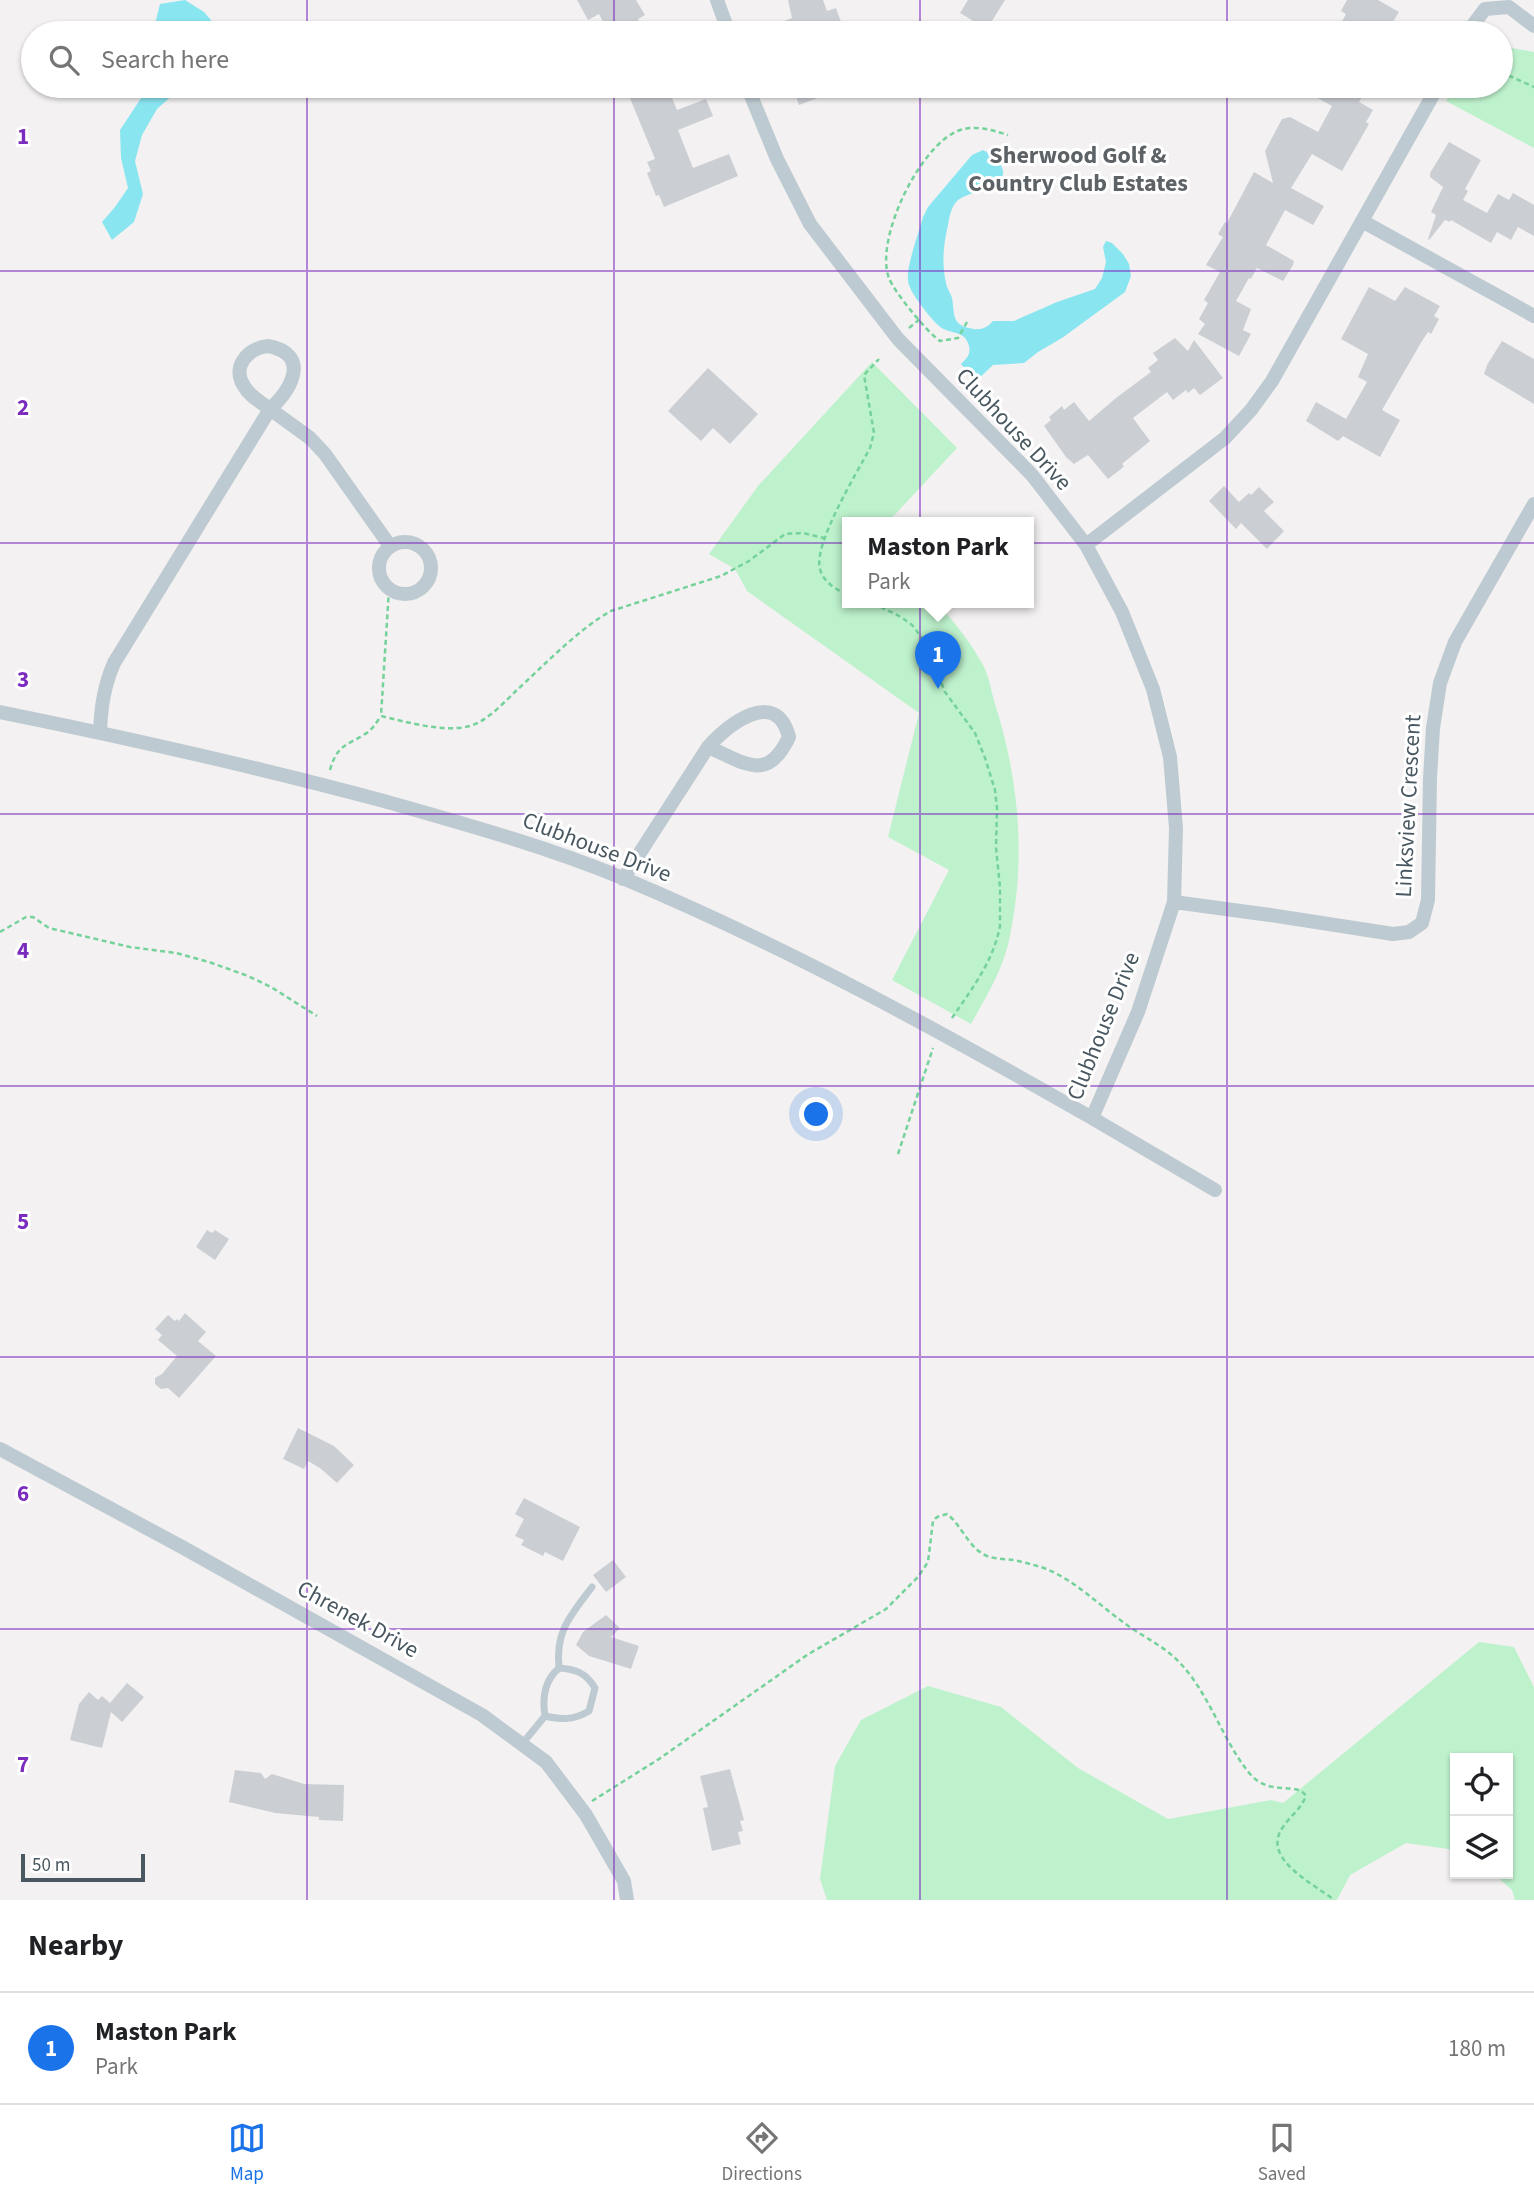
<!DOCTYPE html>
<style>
body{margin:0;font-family:"Source Sans 3",sans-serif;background:#f2f2f2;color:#202124}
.controls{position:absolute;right:21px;bottom:21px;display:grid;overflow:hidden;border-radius:0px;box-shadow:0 2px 5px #0004}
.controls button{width:63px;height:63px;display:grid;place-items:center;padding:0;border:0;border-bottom:2px solid #e0e0e0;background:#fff;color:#202124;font:35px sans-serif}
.scale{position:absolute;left:21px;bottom:18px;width:124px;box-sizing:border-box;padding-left:7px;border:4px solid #485760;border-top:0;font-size:19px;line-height:24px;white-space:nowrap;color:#485760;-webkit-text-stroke:5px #fff;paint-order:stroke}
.you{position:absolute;left:817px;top:1115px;width:24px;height:24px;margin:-18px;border:5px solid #fff;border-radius:50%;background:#1a73e8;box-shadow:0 0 0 10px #1a73e833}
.badge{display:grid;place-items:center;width:46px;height:46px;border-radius:50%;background:#1a73e8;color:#fff;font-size:23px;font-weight:700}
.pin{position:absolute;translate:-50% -58px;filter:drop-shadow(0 2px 4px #0008)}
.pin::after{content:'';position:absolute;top:37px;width:24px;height:21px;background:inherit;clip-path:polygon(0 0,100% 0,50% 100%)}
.popup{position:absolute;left:842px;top:517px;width:192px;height:91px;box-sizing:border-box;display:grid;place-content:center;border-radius:0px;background:#fff;filter:drop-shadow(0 2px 5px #0005);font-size:23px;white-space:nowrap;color:#757577}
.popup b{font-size:26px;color:#202124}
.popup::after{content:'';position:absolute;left:50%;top:100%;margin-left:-14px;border:14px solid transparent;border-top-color:#fff}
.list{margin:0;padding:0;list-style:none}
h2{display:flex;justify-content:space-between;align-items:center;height:91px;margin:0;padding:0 28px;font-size:30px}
h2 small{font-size:23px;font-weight:400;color:#757577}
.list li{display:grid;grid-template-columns:46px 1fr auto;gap:21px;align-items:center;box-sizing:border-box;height:112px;padding:0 28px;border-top:2px solid #e0e0e0}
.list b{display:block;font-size:26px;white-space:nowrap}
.list p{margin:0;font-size:23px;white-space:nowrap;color:#757577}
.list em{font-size:23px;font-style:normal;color:#757577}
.icon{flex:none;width:38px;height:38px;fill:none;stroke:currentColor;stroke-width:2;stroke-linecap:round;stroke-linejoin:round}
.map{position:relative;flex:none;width:1534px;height:1900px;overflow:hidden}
.search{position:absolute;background:#fff;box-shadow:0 2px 5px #0004;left:21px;right:21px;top:21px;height:77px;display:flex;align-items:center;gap:18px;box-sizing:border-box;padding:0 24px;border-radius:38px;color:#757577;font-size:26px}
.sheet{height:203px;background:#fff}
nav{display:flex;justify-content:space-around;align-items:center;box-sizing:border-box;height:98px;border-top:2px solid #e0e0e0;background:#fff;font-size:19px;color:#757577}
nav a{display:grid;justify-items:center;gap:4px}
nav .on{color:#1a73e8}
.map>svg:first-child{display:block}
.green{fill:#bef2cd}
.water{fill:#89e6f1}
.building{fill:#cbcfd4}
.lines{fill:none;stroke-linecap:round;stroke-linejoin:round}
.path{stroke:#74d29a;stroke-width:2.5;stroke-dasharray:5 3.5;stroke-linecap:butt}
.lane{stroke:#becad1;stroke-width:7}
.street{stroke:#becad1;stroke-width:14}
.grid{fill:none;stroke:#7b2cbf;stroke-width:2;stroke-opacity:0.55}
.labels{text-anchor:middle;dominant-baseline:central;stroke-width:6;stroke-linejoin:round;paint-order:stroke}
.street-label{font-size:23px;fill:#485760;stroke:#fff}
.neighbourhood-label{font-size:24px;font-weight:bold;fill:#5d6266;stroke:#fff}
.grid-label{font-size:23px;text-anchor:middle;font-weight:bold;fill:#7b2cbf;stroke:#fff;stroke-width:6;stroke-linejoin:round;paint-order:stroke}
</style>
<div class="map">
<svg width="1534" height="1900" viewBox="0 0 1534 1900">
<rect width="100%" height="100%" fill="#f3f1f1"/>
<!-- green -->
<path class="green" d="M1501,46L1534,52V148L1446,101L1456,86H1501Z
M872,362L957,448L887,523H847V603H937C954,621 970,642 982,663C989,675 991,691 995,704C1019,779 1026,858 1010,936C1004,968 987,995 971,1024L892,980L949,870L888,837L919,713L747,591L735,569L709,554L758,486Z
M1479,1642L1514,1647L1534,1687V1900H1515L1512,1890L1494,1874H1508V1758H1455V1850L1406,1843L1350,1875L1337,1900H827L820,1879L835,1766L861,1720L928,1686L1001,1707L1078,1768L1168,1819L1271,1800L1283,1803Z"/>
<!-- water -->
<path class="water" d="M185,0L204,12L222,33H155L154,28L160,4Z
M149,86H183L157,109L142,135L135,161L143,194L134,222L112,240L102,222L115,207L128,188L121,158L120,130Z
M983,150C994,156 1012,170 998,183C989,190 969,192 958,200C950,207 949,220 947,230C943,247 942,266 946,283C947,289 951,293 952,298C955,315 951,326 974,329C982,330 988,327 993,321H1014L1057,302L1095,289L1102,278L1106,262L1103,247L1106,241L1112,243L1123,254L1129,264L1131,276L1125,292L1062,338L1038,352L1024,363L993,365L976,381L961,364C967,358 971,354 969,346C965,329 949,335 939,326C931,319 909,292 908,281C906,267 919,232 923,217L928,207L972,155Z"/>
<!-- building -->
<path class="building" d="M577,0H636L645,15L638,19L643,33H609L599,14L588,20Z
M788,0H823L827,11L836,8L841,22L813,33H783L782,22L792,18Z
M968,0H1005L987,29L960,13Z
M1347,0H1378L1399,12L1386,33H1350L1339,27L1346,14L1341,11Z
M625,86H667L677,110L706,99L713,116L678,130L693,168L729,154L738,176L664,207L659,195L656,196L647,173L651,171L647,162L655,159Z
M796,86H847V87L799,105L794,92L798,90Z
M1320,86H1368L1359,102L1373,110L1366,122L1369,124L1342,171L1312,154L1291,188L1324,206L1313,225L1285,210L1266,245L1294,261L1293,265L1283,281L1257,268L1251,279L1249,278L1236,301L1251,309L1243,330L1251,334L1239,356L1198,334L1205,324L1199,319L1208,303L1204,300L1220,272L1206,265L1223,237L1218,234L1225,222L1227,223L1254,172L1273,183L1265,151L1282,119L1290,117L1318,132L1332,106L1314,96Z
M1449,142L1481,160L1465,189L1468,191L1463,200L1487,213L1498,194L1509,200L1513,193L1534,205V236L1518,227L1511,240L1497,232L1491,243L1451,220L1450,222L1445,220L1429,240L1428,239L1436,215L1431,212L1443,187L1430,177V173Z
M1369,287L1395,301L1405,287L1440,306L1434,316L1439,319L1431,334L1428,332L1422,341L1382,410L1400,420L1380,457L1343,436L1338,441L1306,421L1316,402L1346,419L1367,382L1358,377L1368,354L1341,339Z
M1175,338L1188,351L1194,340L1223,378L1200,395L1194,388L1188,393L1186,390L1173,400L1167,392L1133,418L1150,441L1122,464L1124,466L1121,469L1108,479L1088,455L1074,464L1066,457L1044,426L1051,420L1049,417L1062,406L1064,410L1074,402L1089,421L1116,398L1151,372L1148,368L1158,360L1153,353Z
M1502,341L1534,359V404L1484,374L1487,365Z
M708,368L758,414L730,444L713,428L701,441L668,411Z
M1224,486L1239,502L1249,493L1251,495L1259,487L1274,502L1264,511L1284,531L1267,549L1241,523L1236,529L1209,501Z
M207,1230L212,1233L215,1230L229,1239L215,1260L196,1247Z
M185,1313L206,1332L198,1341L216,1356L179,1398L168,1388L161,1389L155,1384V1378L162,1374L177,1356L158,1340L162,1335L155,1329L168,1315L175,1321L177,1319L179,1321Z
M298,1428L334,1446L354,1465L337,1483L320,1468L308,1461L304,1469L283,1459Z
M524,1498L580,1527L563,1561L545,1552L543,1556L521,1545L524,1540L515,1536L524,1519L515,1514Z
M613,1560L626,1577L606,1592L593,1575Z
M606,1615L620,1628L611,1637L639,1646L631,1669L589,1656L576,1645L583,1632Z
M127,1683L144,1697L122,1722L111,1712L102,1748L70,1740L79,1704L89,1692L98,1700L102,1696L110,1703Z
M730,1769L744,1820L740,1821L743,1831L738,1832L741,1844L712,1851L703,1808L708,1807L700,1776Z
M235,1770L261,1773L265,1779L272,1774L304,1784L344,1785L343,1821L319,1820V1817L275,1813L229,1802Z"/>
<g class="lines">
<!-- path -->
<path class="path" d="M1501,72L1534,87
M967,322L958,338L940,341C928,333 894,292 889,278C874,239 921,143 960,130C976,125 992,130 1008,135
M909,328L920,319
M389,589L381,716C406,722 445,733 470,726C489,720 503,703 517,690C543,666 581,627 611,611L721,576L749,561L785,534L803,533L824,538
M847,595C836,589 823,582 820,569C813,544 857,473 870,448L874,433L864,375L879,359
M873,603L901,617L912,625L925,642L945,692L975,733L985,758L995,790L997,808L996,848L1000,887V926C993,963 970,991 950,1021
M330,770C337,745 346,746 365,734C372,730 376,723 381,716
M0,932L26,917H33L49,928L130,947L176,953L209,962L248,976L271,987L317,1016
M898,1154L933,1048
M592,1801L659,1759L807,1655L886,1609L918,1577L928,1562L933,1521L937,1517L947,1514C961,1524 969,1549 987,1556C995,1559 1005,1559 1013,1560C1024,1562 1034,1565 1044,1568C1075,1580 1100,1606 1127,1625C1145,1638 1164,1646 1179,1662C1210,1694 1222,1740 1250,1774C1270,1797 1297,1781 1306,1796C1301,1809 1290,1816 1283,1827C1260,1859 1315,1884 1334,1900"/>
<!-- lane -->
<path class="lane" d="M559,1668C555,1631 571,1615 592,1587
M522,1744L545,1716C562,1720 574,1720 589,1711L595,1688C586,1673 576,1669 559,1668C545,1680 542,1698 545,1716"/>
<!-- street -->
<path class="street" d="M717,0L729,33
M1467,33L1485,9L1509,7L1534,26
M1362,221L1534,316
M268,346C311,354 292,389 270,409C261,402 249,396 244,386C231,367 248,348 268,346Z
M379 568a26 26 0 1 1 52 0a26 26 0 1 1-52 0Z
M1086,545L1225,438L1251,410L1272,381L1438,86
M0,712C129,738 257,767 384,801C465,824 548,847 625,879C787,947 940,1031 1092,1118L1138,1012L1174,902L1176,828L1170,757L1153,689L1122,612L1086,545L1032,475L898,339L810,224L777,159L747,86
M100,732C101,707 104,686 114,663L270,409L310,438L325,454L390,546
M623,879L708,747C728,725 776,686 789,737C767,784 744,762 708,747
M1174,902L1270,915L1393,934L1409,932L1422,923L1428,900L1430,778L1433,728L1440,683L1455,642L1534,504
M1092,1118L1215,1190
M0,1449L182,1547L482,1715L546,1762L586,1815L624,1881L627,1900"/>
</g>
<!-- grid -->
<path class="grid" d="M307,0V33M614,0V33M920,0V33M1227,0V33M307,86V1900M614,86V1900M920,86V1900M1227,86V1900M0,271H1534M0,543H1534M0,814H1534M0,1086H1534M0,1357H1534M0,1629H1534"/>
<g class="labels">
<!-- street labels -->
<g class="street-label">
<text transform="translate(1014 429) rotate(47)">Clubhouse Drive</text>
<text transform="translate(1408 806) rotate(-87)">Linksview Crescent</text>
<text transform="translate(597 847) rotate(21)">Clubhouse Drive</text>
<text transform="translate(1103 1026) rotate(-68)">Clubhouse Drive</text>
<text transform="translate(358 1619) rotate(29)">Chrenek Drive</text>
</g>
<!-- neighbourhood labels -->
<g class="neighbourhood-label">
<text x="1078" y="155">Sherwood Golf &amp;<tspan x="1078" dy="28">Country Club Estates</tspan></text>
</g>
</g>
<g class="grid-label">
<text x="23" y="144">1</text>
<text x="23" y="415">2</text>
<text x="23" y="687">3</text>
<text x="23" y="958">4</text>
<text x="23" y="1229">5</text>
<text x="23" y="1501">6</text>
<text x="23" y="1772">7</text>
</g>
</svg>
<div class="controls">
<button><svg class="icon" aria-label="locate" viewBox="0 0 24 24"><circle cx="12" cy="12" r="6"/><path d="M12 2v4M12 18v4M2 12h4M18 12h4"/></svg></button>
<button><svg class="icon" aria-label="layers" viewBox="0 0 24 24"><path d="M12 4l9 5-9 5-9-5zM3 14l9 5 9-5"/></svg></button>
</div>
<div class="scale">50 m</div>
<div class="you"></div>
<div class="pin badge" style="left:938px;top:689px">1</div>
<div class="popup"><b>Maston Park</b>Park</div>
<div class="search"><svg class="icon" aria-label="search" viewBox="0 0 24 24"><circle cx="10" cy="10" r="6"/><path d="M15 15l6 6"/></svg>Search here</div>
</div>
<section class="sheet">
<h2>Nearby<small></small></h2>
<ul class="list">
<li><span class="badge">1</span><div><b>Maston Park</b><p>Park</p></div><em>180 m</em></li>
</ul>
</section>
<nav>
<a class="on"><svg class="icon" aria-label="map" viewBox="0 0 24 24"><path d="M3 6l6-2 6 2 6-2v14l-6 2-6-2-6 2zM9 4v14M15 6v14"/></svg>Map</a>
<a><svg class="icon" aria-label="directions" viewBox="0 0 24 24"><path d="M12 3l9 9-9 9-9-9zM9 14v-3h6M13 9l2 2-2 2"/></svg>Directions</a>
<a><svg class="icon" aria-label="saved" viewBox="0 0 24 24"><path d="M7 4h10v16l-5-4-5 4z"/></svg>Saved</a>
</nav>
